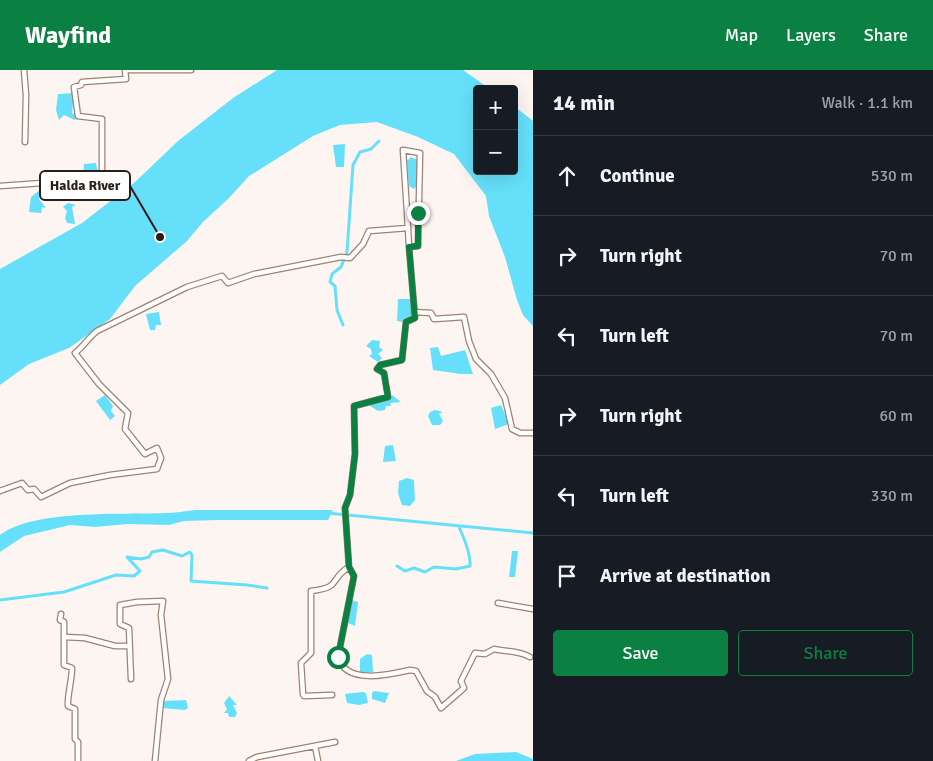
<!DOCTYPE html>
<meta charset="utf-8">
<style>
body{margin:0;font-family:Signika,sans-serif;background:#242831;color:#f1f3f6}
.controls{position:absolute;right:15px;top:15px;display:grid;overflow:hidden;border-radius:5px;box-shadow:0 5px 20px #0002}
.controls button{width:45px;height:45px;display:grid;place-items:center;padding:0;border:0;border-bottom:1px solid #363941;background:#171b24;color:#f1f3f6;font:25px sans-serif}
.stop{position:absolute;width:15px;height:15px;margin:-11px;border:4px solid #0b8043;border-radius:50%;background:#fff}
.stop.end{background:#0b8043;border-color:#fff;box-shadow:0 1px 5px #0008}
.list{margin:0;padding:0;list-style:none}
h2{display:flex;justify-content:space-between;align-items:center;height:65px;margin:0;padding:0 20px;font-size:21px}
h2 small{font-size:16px;font-weight:400;color:#9ea1a6}
.list li{display:grid;grid-template-columns:32px 1fr auto;gap:15px;align-items:center;box-sizing:border-box;height:80px;padding:0 20px;border-top:1px solid #363941}
.list b{display:block;font-size:19px;white-space:nowrap}
.list em{font-size:16px;font-style:normal;color:#9ea1a6}
.actions{display:flex;gap:10px;padding:15px 20px}
.actions a{flex:1;padding:11px 0;border:1px solid #0b8043;border-radius:5px;text-align:center;font-size:18px;color:#0b8043}
.actions .main{background:#0b8043;color:#fff}
.icon{flex:none;width:28px;height:28px;fill:none;stroke:currentColor;stroke-width:2;stroke-linecap:round;stroke-linejoin:round}
.map{position:relative;flex:none;width:533px;height:691px;overflow:hidden}
header{display:flex;align-items:center;gap:30px;box-sizing:border-box;height:70px;padding:0 25px;background:#0b8043;color:#fff}
header strong{font-size:24px}
nav{display:flex;gap:28px;margin-inline-start:auto;font-size:18px}
main{display:flex}
aside{flex:1;background:#171b24}
.map>svg:first-child{display:block}
.water{fill:#66e0fa}
.lines{fill:none;stroke-linecap:round;stroke-linejoin:round}
.canal{stroke:#66e0fa;stroke-width:3}
.minor-casing{stroke:#a28071;stroke-width:7}
.minor{stroke:#fff;stroke-width:4.5}
.route{stroke:#0b8043;stroke-width:6}
.leader{fill:none;stroke:#2b1e18;stroke-width:2}
.callout-dot{fill:#2b1e18;stroke:#fff;stroke-width:2}
.callout{fill:#fff;stroke:#2b1e18;stroke-width:2}
.callout-label{font-size:14px;text-anchor:middle;font-weight:bold;fill:#2b1e18}
</style>
<header>
<strong>Wayfind</strong>
<nav><a>Map</a><a>Layers</a><a>Share</a></nav>
</header>
<main>
<div class="map">
<svg width="533" height="691" viewBox="0 0 533 691">
<rect width="100%" height="100%" fill="#fcf5f1"/>
<!-- water -->
<path class="water" d="M277,0H463L490,19H477V101H514V36L533,51V256L523,245L517,230L505,187L489,146L486,126L454,84L418,67L377,52L340,55L313,66L249,106L229,128L203,152L187,171L135,216L110,249L69,278L29,294L0,315V199L82,153L135,112L178,71L233,28Z
M74,23L72,43L77,46L75,50L64,45L59,50L56,40L58,24Z
M345,74L344,97H336L333,75Z
M411,87L418,90V114L414,119L409,116L407,91Z
M96,93L97,99L99,100L98,106L83,107L84,94Z
M40,120H44L39,129L46,138L42,137L41,143L29,142L31,127Z
M68,133L76,135L72,137L75,154L67,153L65,148L67,141L63,137Z
M398,229H411L412,245L403,252L397,251Z
M159,242L161,255H156L155,260H150L146,244Z
M372,270L380,271L379,277L383,280L378,284L382,288L378,292L369,286L372,284L371,279L366,276Z
M438,277L441,286L465,280L473,304H461L433,300L430,278Z
M105,325L113,336L111,341L115,346L110,350L96,331Z
M392,325L401,332L390,333L391,336H386L385,340L378,341L370,336L373,332L390,329Z
M501,335L509,354L495,359L491,338Z
M435,340L443,342L439,344L443,351L440,355H432L428,346L430,342Z
M393,375L396,391L383,392L385,376Z
M407,408L414,410L415,430L410,436L402,435L398,423L399,411Z
M195,440H333L328,450H218L184,451L169,455L127,454L95,457L70,455L24,466L0,482V465C34,439 122,445 165,443C175,443 185,441 195,440Z
M512,481H518L515,507H509Z
M351,530L358,532L355,556L346,552Z
M367,584L372,585L373,602L360,603V589Z
M374,621L389,623L385,633L372,629V623Z
M362,622L366,623L368,633L359,635L347,633L345,624Z
M229,626L237,635H233L237,643L235,647H229L228,643H224L227,639L224,633Z
M186,630L188,638L185,640L162,638L163,631Z
M516,682L533,689V691H456L475,684Z"/>
<g class="lines">
<!-- canal -->
<path class="canal" d="M343,255L337,240L335,216L330,212L332,204L341,197L347,182L353,95L360,82L371,79L379,71
M327,443L533,463
M397,496L405,501L414,498L425,502L434,497L456,499L470,496C471,485 464,468 459,457
M0,530L64,522L116,505L134,506L140,501L127,487L141,489L149,487L152,482L163,480L182,486L190,482L192,485L191,511L247,515L267,518"/>
<!-- minor casing -->
<g class="minor-casing">
<path id="minor" d="M24,0L26,25L25,72
M102,112V49L78,46L74,17L81,15L82,12L126,9L125,0H191
M0,116L57,112L126,111
M408,158L409,177
M414,242L431,243L434,249L464,247L469,271L476,289L491,304L505,328L512,359L520,363H533
M0,421L22,413L28,420L34,419L41,427L70,413L110,405L157,399L161,388L157,378L145,384L125,359L128,343L99,314L75,283C84,276 88,268 97,261L187,217L222,206L228,213L254,204L341,187L350,188L363,174L369,161L408,158L403,80L420,83L418,176L409,177L415,248L406,252L402,290L380,295L377,299L384,303L388,327L354,336L355,384L350,425L345,438L349,497C328,510 343,517 311,521V583L301,593L303,624L304,626L332,625
M349,497L354,506L338,587C346,615 388,605 410,600L416,601L427,621L435,627L441,638L464,618L461,611L475,583L485,584L494,579C507,582 518,580 530,587
M498,533L533,539
M61,544L60,550L64,552V595L72,598C72,610 67,626 68,636L75,639V669L78,672V691
M65,567L85,568L115,576H129
M131,609L129,558L120,554V535L137,532L163,531L161,545L168,609L161,630L155,691
M315,676L318,691
M249,691L257,687L335,672"/>
</g>
<!-- minor -->
<use href="#minor" class="minor"/>
</g>
<g class="lines">
<!-- route -->
<path class="route" d="M338,587L354,506L349,497L345,438L350,425L355,384L354,336L388,327L384,303L377,299L380,295L402,290L406,252L415,248L409,177L418,176V143"/>
</g>
<!-- callouts -->
<path class="leader" d="M160 167L130 116"/>
<circle class="callout-dot" cx="160" cy="167" r="5"/>
<rect class="callout" x="40" y="101" width="90" height="29" rx="5"/>
<g class="callout-label">
<text x="85" y="120">Halda River</text>
</g>
</svg>
<div class="controls">
<button>+</button>
<button>−</button>
</div>
<div class="stop" style="left:338px;top:587px"></div>
<div class="stop end" style="left:418px;top:143px"></div>
</div>
<aside>
<h2>14 min<small>Walk · 1.1 km</small></h2>
<ul class="list">
<li><svg class="icon" aria-label="ahead" viewBox="0 0 24 24"><path d="M12 20V5M6 11l6-6 6 6"/></svg><div><b>Continue</b></div><em>530 m</em></li>
<li><svg class="icon" aria-label="right" viewBox="0 0 24 24"><path d="M7 20v-9h11M14 6l5 5-5 5"/></svg><div><b>Turn right</b></div><em>70 m</em></li>
<li><svg class="icon" aria-label="left" viewBox="0 0 24 24"><path d="M17 20v-9H6M10 6l-5 5 5 5"/></svg><div><b>Turn left</b></div><em>70 m</em></li>
<li><svg class="icon" aria-label="right" viewBox="0 0 24 24"><path d="M7 20v-9h11M14 6l5 5-5 5"/></svg><div><b>Turn right</b></div><em>60 m</em></li>
<li><svg class="icon" aria-label="left" viewBox="0 0 24 24"><path d="M17 20v-9H6M10 6l-5 5 5 5"/></svg><div><b>Turn left</b></div><em>330 m</em></li>
<li><svg class="icon" aria-label="arrive" viewBox="0 0 24 24"><path d="M6 21V4h12l-3 4 3 4H6"/></svg><div><b>Arrive at destination</b></div></li>
</ul>
<div class="actions"><a class="main">Save</a><a>Share</a></div>
</aside>
</main>
